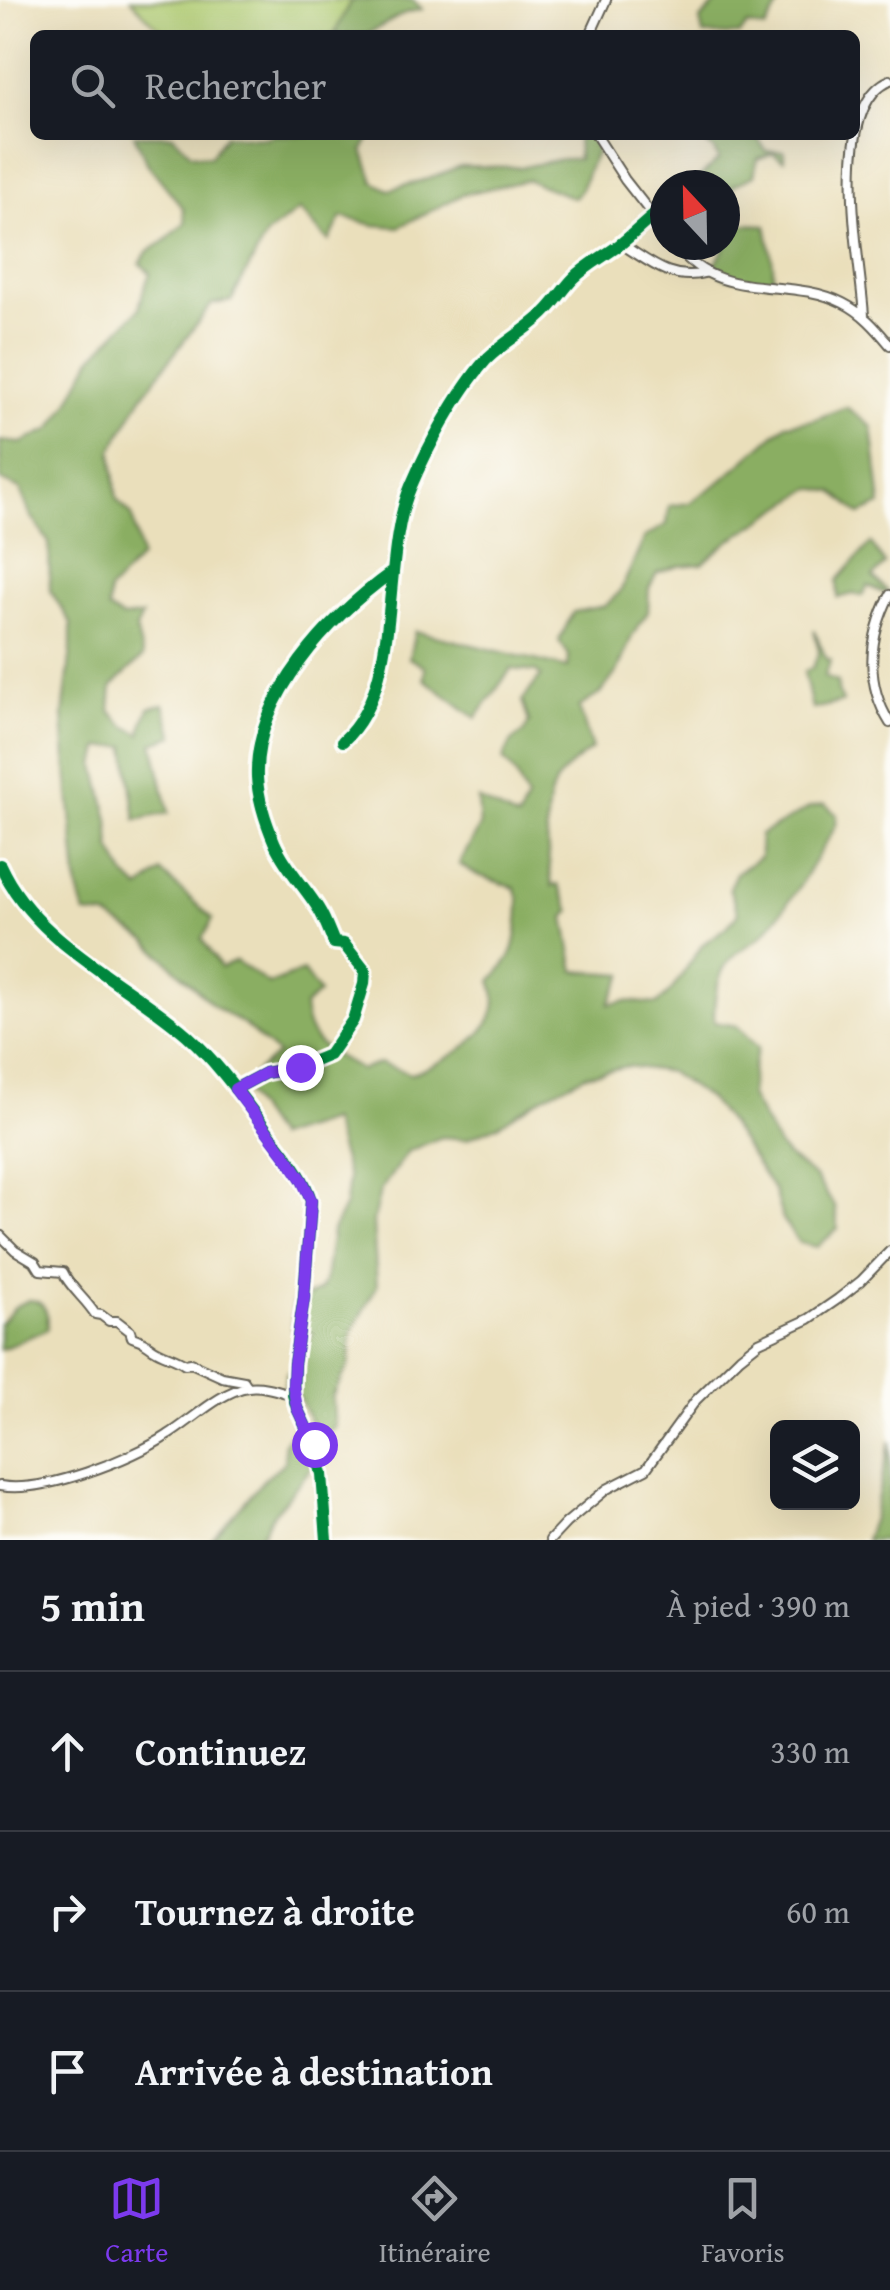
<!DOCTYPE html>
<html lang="fr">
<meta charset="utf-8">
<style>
body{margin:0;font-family:"Gentium Book Plus",serif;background:#20242c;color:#f1f3f6}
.controls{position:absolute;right:30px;bottom:30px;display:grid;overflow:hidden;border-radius:15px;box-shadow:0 10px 40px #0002}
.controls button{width:90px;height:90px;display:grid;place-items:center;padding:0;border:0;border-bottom:2px solid #363941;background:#171b24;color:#f1f3f6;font:50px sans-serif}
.compass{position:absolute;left:650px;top:170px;width:90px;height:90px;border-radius:50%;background:#171b24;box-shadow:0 10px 40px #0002;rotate:338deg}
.stop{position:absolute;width:30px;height:30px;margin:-22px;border:8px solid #7c3aed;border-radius:50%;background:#fff}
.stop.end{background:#7c3aed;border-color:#fff;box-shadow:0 2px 10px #0008}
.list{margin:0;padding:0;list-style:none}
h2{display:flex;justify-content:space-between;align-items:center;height:130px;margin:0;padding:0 40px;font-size:42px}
h2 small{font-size:32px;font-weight:400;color:#9ea1a6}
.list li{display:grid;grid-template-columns:65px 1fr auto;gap:30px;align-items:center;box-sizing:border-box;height:160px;padding:0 40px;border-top:2px solid #363941}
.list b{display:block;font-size:38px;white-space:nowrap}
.list em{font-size:32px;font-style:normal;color:#9ea1a6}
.icon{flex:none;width:55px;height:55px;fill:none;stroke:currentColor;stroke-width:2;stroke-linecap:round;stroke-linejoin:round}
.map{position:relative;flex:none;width:890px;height:1540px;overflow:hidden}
.search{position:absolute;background:#171b24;box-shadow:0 10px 40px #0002;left:30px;right:30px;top:30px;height:110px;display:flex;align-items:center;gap:25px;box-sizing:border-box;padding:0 35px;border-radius:15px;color:#9ea1a6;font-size:38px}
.sheet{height:610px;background:#171b24}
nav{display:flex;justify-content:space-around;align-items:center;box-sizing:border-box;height:140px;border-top:2px solid #363941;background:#171b24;font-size:28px;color:#9ea1a6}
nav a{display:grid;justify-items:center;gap:5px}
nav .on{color:#7c3aed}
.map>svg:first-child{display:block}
.green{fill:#aeca70;stroke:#657346;stroke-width:2.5}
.forest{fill:#8aae62;stroke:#53653f;stroke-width:2.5}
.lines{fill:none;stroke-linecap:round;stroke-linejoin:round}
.minor-casing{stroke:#646054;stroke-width:12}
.minor{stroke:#fff;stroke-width:8}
.cycleway-casing{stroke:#fdfcf7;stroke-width:19}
.cycleway{stroke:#00873e;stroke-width:12}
.route{stroke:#7c3aed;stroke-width:12}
</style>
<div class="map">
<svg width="890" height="1540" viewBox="0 0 890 1540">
<rect width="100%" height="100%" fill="#fdfcf7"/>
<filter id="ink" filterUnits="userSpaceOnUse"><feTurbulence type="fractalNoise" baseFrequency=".01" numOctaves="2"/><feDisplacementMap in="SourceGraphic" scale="20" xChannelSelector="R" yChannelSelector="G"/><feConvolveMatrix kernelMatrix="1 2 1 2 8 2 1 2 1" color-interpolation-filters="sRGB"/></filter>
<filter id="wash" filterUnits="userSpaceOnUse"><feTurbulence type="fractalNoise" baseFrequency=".0048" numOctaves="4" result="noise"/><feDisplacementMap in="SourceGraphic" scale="40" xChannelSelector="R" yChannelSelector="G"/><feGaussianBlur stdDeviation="2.25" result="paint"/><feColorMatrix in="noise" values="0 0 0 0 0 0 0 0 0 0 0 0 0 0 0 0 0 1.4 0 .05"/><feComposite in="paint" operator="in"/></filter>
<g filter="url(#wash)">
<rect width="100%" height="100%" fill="#eadfbb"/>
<!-- green -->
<path class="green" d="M131,0H354L349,4L334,35H165Z"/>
<!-- forest -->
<path class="forest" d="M354,0H413L422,9L406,13L365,35H334L349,4Z
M725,0H782L765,29L748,25L739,35H703L700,20L719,1Z
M134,135H173L191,154L210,157L225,135L265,138L273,135H371L363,150L374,182L389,190L431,178L460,166L522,167L561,159H578L577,135L593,136L596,154C585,168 587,186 574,198L528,180L464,194L399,227L374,225L342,217L329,241C317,232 311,220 299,210L267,234L231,301L212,304L141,398L112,450L117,500L132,515L141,557L109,591L108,609L122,618L142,616L136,629L143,657L112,686L110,711L125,726L141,734L143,723L149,708L164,705L174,736L153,743L169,813L136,820L126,746L100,748L96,766L109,820L111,848L125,875L140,889L161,872L213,919L202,939L221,968L236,961L269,984L303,971L319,993L304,1006C307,1047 330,1051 361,1070L380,1063L411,1074C449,1060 511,1030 491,981C512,958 516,951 518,921C519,907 521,900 515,888L475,874L459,864L480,827L478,799L518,819L527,799L516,775L503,759L512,741L524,732L529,722L522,701L541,676L536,672L511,669L476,718L424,679L425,667L409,658L415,631L568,668L569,655L559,641L573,612L605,606L620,592L645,537L667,524L669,506L689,503L721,481L786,424L813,420L846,407L872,427L881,505L860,514L834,492L812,488L729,541L702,564L679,566L657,573L649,588L648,612L632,636L618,670L601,693L579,707L592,749C582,757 569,765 561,775C539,799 548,855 552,886L558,885L571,911L565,917L575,971L624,974L609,1004L626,1001L657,1004L671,991L703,944L727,927L738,913L729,888L736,873L760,857V835L811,807L825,804L837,815L836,826C813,863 794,899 765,932C753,946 733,950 724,968C715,986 714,1003 714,1022L737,1026L758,1048L753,1068L750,1096L777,1144L787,1156L815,1177L835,1207L838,1229L817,1247L799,1243L783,1221L774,1191L732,1127L708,1098L669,1072L628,1066L586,1075L544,1096L497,1126L466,1139L442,1137L408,1151L380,1191L373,1222L377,1286L352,1332L349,1365L332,1397L335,1427L319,1439L299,1398L284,1388L287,1373L300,1366L313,1332L292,1329L293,1303L320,1290L325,1280L332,1231L345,1205L348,1178L331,1121L276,1138L241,1086L277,1054L243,1024L215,1007L147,941L106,916L85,914L78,890L65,748L63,715L71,650V623L50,590L49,543L30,514L20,489L0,480V441L21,443L51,429L68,404L92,358L139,309L143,292L150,273L140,263L147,252L165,241L185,223L183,208L147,163Z
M697,135H756L766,151H784V160L773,153L757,159L754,176L732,186L736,209L725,202V185H703L699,178L719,159L713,149Z
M738,224L766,225L773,264V282L725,277L713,268Z
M871,543L885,564L873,577L888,592L883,593L868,586L862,596L853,594L838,598L837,581Z
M814,630L826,658L831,660L824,677L838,682V691L843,702L812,709L804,672L813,667L819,652Z
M29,1300C45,1300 50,1315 47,1329L0,1350V1324L16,1306Z
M296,1426L307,1444L313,1466L271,1517L259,1540H212L265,1478L285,1462L284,1443Z
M890,1441V1540H865L873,1518Z"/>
</g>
<g filter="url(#ink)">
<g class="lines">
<!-- minor casing -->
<g class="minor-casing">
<path id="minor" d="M590,35L606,0
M596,135L625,180L665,231
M621,244C648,260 670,282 704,273
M675,245C722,305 785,274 843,303C863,313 876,328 890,345
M864,316C861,261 828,107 890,80
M890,595C869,636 864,682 890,723
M343,741C405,685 379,560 411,486C427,448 458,392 485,361C500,345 522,333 539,318C554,306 561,291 574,278C587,265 603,257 618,246C630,237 641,226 653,216
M0,865C36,944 124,980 187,1035C217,1062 241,1096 266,1129C282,1151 304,1174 311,1201L304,1297L294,1364L293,1395L297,1408L314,1444L322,1474L327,1540
M235,1089L265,1073L300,1067L329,1055L353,1020L364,984L365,971L344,944L334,943C329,931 325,919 318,908C304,886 286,868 275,844C266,823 258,800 257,777C254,696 331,616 392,572
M0,1235L15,1250L35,1262L40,1270L63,1272C70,1288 85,1298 95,1314L101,1315L109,1321H117L130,1331L132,1337C143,1340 145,1343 154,1349C163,1355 175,1357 185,1364L191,1363L222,1377L244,1381L248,1387
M0,1486C43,1494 132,1459 168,1435C191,1421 221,1391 248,1387C263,1385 279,1391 293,1395
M550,1540L566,1523L607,1489L646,1469L696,1400L740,1357L759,1342L809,1319L838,1299L861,1281L890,1251"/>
</g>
<!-- minor -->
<use href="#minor" class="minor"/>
<!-- cycleway casing -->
<g class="cycleway-casing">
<path id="cycleway" d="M343,741C405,685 379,560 411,486C427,448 458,392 485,361C500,345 522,333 539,318C554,306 561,291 574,278C587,265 603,257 618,246C630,237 641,226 653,216
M0,865C36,944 124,980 187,1035C217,1062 241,1096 266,1129C282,1151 304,1174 311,1201L304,1297L294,1364L293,1395L297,1408L314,1444L322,1474L327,1540
M235,1089L265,1073L300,1067L329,1055L353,1020L364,984L365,971L344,944L334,943C329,931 325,919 318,908C304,886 286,868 275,844C266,823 258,800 257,777C254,696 331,616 392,572"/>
</g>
<!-- cycleway -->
<use href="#cycleway" class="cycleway"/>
</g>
</g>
<g class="lines" filter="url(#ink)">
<!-- route -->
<path class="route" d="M300,1067L265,1073L235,1089L288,1159L302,1180L311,1200L304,1298L294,1364L293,1385L297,1408L314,1444"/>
</g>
</svg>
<div class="controls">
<button><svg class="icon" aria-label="layers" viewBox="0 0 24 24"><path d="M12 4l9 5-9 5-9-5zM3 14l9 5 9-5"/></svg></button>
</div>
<svg class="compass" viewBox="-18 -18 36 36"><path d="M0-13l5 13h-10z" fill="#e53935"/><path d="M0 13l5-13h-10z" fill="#9ea1a6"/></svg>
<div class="stop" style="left:314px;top:1444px"></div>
<div class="stop end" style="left:300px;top:1067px"></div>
<div class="search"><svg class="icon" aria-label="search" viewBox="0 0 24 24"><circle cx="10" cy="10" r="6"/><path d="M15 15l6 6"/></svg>Rechercher</div>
</div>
<section class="sheet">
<h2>5 min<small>À pied · 390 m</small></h2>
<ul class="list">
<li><svg class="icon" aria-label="ahead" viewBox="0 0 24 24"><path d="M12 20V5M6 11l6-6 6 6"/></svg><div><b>Continuez</b></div><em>330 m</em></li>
<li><svg class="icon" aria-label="right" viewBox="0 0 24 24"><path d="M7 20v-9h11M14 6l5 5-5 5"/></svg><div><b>Tournez à droite</b></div><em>60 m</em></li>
<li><svg class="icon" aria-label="arrive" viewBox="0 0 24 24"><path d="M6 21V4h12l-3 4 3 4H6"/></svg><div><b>Arrivée à destination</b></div></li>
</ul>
</section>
<nav>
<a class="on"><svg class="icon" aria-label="map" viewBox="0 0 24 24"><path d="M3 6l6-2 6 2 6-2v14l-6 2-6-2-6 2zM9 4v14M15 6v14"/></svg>Carte</a>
<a><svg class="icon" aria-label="directions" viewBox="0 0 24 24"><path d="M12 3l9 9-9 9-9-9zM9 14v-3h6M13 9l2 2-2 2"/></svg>Itinéraire</a>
<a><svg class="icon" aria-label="saved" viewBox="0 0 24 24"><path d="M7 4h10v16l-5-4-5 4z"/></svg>Favoris</a>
</nav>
